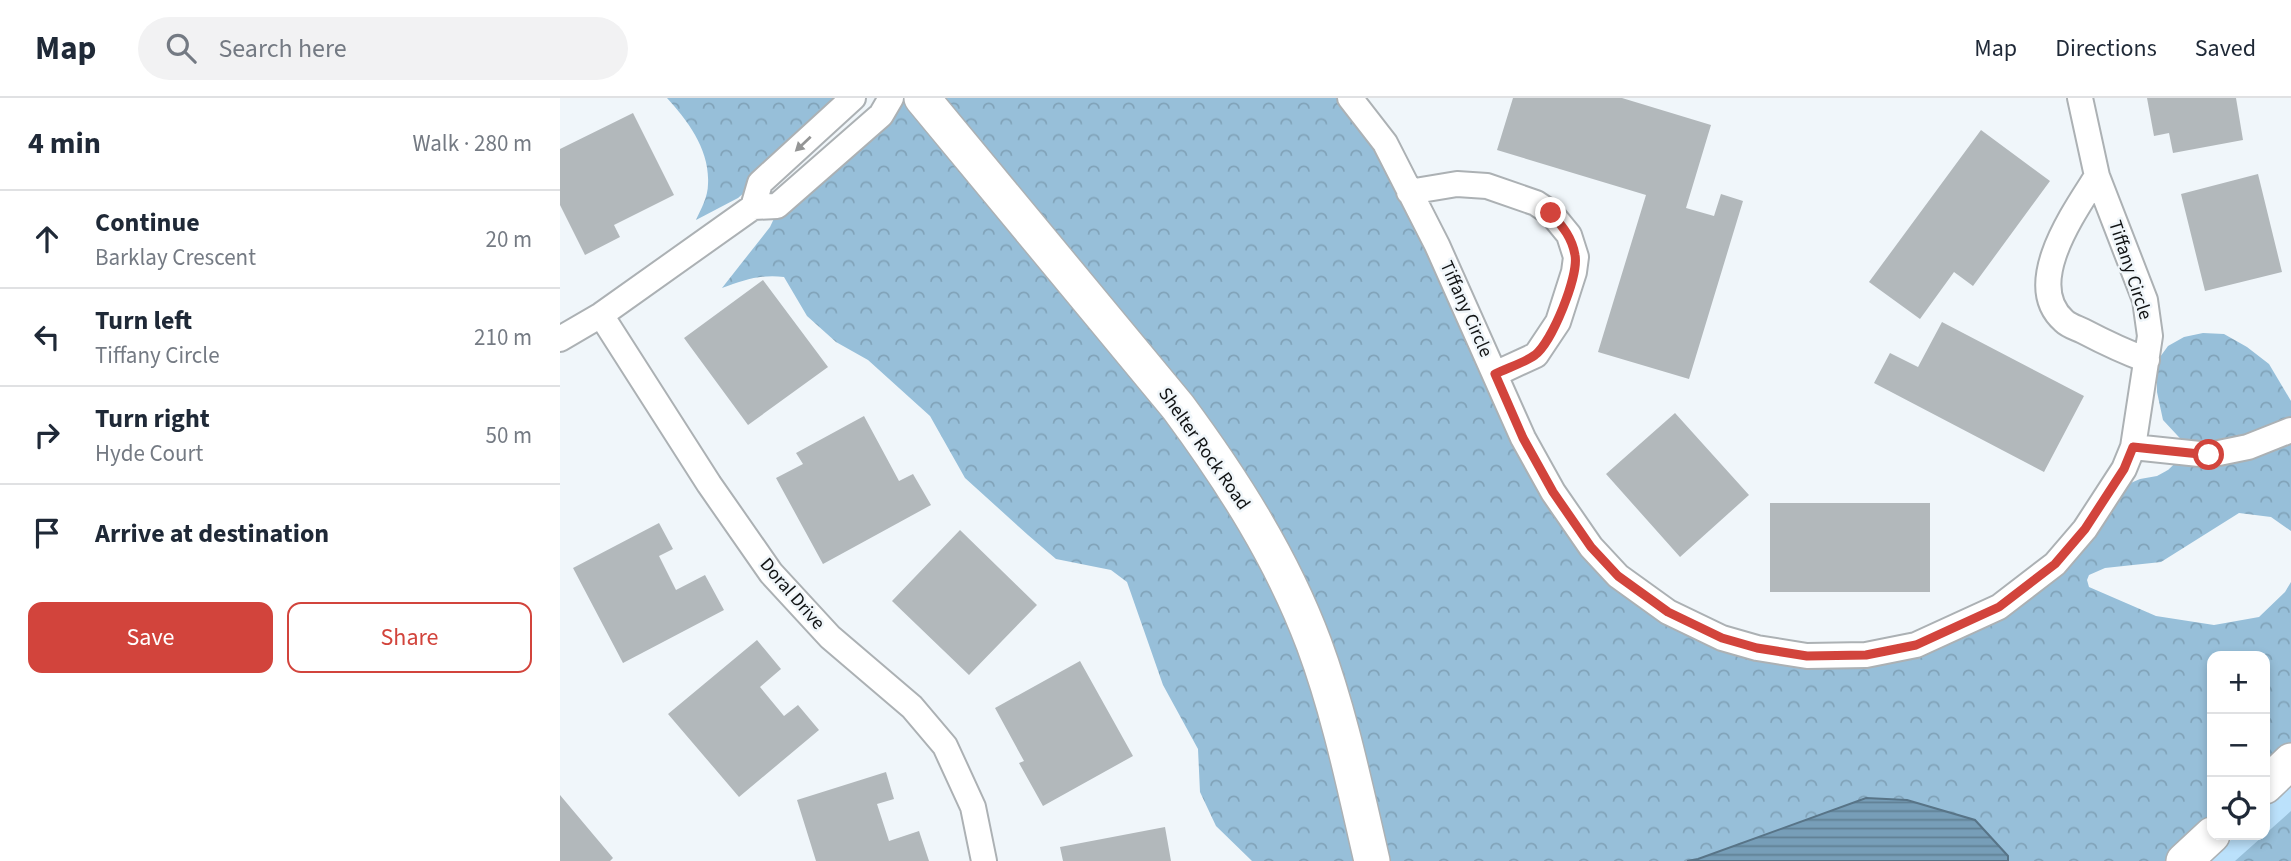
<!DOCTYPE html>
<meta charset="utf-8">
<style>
body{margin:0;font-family:"Source Sans 3",sans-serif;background:#f2f2f3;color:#1f2937}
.controls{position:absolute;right:21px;bottom:21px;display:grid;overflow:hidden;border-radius:14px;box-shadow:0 4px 10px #0003}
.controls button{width:63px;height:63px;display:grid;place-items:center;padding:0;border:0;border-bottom:2px solid #e0e1e3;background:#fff;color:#1f2937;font:35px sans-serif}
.stop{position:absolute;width:21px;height:21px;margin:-16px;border:5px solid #d2443c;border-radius:50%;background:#fff}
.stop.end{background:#d2443c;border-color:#fff;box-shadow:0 2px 7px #0008}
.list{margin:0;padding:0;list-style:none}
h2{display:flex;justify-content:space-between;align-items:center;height:91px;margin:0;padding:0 28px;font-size:30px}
h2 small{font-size:23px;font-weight:400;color:#747a83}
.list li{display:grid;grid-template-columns:46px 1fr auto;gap:21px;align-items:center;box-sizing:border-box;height:98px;padding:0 28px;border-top:2px solid #e0e1e3}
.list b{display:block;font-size:26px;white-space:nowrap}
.list p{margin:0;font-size:23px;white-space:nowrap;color:#747a83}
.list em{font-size:23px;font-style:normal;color:#747a83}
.actions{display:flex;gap:14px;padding:21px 28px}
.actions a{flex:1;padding:16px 0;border:2px solid #d2443c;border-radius:14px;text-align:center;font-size:24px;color:#d2443c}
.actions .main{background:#d2443c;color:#fff}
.icon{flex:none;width:38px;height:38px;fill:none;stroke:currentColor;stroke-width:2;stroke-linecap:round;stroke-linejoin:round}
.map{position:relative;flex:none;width:1731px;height:763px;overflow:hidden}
header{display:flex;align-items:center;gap:42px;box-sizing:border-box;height:98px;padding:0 35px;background:#fff;border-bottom:2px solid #e0e1e3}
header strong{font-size:33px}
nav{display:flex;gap:38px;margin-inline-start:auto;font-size:24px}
.search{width:490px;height:63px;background:#f2f2f3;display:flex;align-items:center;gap:18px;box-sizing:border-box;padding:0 24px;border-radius:38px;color:#747a83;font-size:26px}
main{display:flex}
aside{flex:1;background:#fff}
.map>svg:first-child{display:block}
.grass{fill:#bbe1fb}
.forest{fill:url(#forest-crowns)}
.water{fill:url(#water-rules);stroke:#587487;stroke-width:2}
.building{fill:#b2b8bb}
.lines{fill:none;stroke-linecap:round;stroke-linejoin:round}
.street-casing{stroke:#acb1b4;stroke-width:28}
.secondary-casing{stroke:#acb1b4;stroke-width:38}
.street{stroke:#fff;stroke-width:24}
.secondary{stroke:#fff;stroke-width:35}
.oneway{fill:#949595}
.route{stroke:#d2443c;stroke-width:9}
.labels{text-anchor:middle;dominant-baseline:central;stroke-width:5;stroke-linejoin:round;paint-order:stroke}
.street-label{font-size:19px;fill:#111314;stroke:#f0f6fa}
</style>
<header>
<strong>Map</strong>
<div class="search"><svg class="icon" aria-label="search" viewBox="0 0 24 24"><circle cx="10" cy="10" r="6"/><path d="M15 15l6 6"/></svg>Search here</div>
<nav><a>Map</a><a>Directions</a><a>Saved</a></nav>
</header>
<main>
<aside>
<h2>4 min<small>Walk · 280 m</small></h2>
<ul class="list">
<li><svg class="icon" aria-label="ahead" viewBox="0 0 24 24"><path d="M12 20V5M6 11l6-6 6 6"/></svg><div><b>Continue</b><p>Barklay Crescent</p></div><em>20 m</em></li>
<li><svg class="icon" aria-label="left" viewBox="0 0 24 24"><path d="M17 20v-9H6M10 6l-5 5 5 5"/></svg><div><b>Turn left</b><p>Tiffany Circle</p></div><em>210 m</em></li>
<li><svg class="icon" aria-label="right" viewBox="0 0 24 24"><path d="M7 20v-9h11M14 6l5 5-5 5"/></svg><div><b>Turn right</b><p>Hyde Court</p></div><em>50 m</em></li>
<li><svg class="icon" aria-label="arrive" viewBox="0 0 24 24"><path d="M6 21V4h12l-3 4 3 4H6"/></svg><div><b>Arrive at destination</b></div></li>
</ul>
<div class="actions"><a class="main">Save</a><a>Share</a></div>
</aside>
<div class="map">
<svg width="1731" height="763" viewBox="0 0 1731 763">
<defs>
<pattern id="forest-crowns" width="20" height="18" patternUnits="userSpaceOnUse" patternTransform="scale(1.75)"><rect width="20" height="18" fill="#97bfd9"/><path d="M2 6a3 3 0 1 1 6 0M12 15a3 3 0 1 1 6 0" fill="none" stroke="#81a3b9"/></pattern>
<pattern id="water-rules" width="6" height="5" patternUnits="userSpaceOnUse" patternTransform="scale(1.75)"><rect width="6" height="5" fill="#779eb8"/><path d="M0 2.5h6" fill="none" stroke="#608094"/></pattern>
</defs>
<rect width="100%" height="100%" fill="#f0f6fa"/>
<!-- grass -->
<path class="grass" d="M1731,683V763H1650L1676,737H1705V709Z"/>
<!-- forest -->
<path class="forest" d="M107,0H293L178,100L136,122C141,111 148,99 148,86C150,52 128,23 107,0Z
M331,0H789L1031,449L1162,540L1306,557L1439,509L1559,390L1580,381L1597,378L1608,372L1630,351L1603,322L1597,294V275L1600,259L1608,248L1624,239L1643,235L1664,236L1687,249L1709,266L1731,303V433L1711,419L1679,415L1601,464L1545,470L1529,477L1527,482L1529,489L1596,518L1654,527L1699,519L1725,494L1731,484V663L1705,688V558H1652V737L1624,763H1448V760L1306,700L1138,761L1127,763H692L656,728L640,694L638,651L603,587L567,484L551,472L496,461L468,437L405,380L370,318L308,262L276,244L247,218L224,179C201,176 184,182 162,190L210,129L218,112Z
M1731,713V763H1675Z"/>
<!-- water -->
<path class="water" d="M1306,700L1347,702L1415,722L1448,758V763H1127L1138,761Z"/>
<!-- building -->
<path class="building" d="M953,0H1062L1151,27L1126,110L1154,118L1161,96L1183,103L1129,281L1038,254L1086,97L937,52Z
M1587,0H1676L1683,42L1613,55L1609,35L1594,38Z
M73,15L114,97L54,127L60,139L25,157L0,107V51Z
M1421,32L1490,83L1413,188L1394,174L1360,221L1309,184Z
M1698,76L1722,174L1645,193L1621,96Z
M203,182L268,269L188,327L124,240Z
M1382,224L1524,298L1484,374L1314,285L1330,255L1358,269Z
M1115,315L1189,397L1120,459L1046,376Z
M304,318L339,383L353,376L371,407L263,466L216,380L243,366L236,355Z
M1210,405H1370V494H1210Z
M99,425L113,451L99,458L116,492L145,477L164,512L63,565L13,470Z
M400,432L477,507L409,577L332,503Z
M197,542L221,571L200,589L224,618L238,607L259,632L179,699L108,616Z
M520,563L573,658L483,708L459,665L464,663L435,610Z
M326,674L334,701L317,706L329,743L359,733L369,763H256L237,702Z
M0,697L53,760L50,763H0Z
M605,729L611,763H503L500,749Z"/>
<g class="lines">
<!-- street casing -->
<g class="street-casing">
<path id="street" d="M790,0L825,45L877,147L963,340L993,394L1031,449L1058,478L1108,514L1162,540L1197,550L1247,558L1306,557L1356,547L1439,509L1495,466L1525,431L1564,371L1573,349L1590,238L1585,202L1537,78L1520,0
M1537,78C1515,113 1462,186 1504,223C1509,228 1517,230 1523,233C1544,244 1565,254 1587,262
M849,94L897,86L927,88L976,105L991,115L1009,137L1016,159L1014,174L998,224L976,257L935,276
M193,109L200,85L293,0
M41,217L149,386L211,475L270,539L352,609L385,648L413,709L424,763
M0,241L41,217L193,109L217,108L321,17L331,0
M1573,349L1649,357L1688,349L1731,332"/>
</g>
<!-- secondary casing -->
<g class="secondary-casing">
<path id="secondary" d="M362,0L618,309C672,382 722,460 754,546C780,616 795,690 812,763
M1705,688L1731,663
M1624,763L1652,737"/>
</g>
<!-- street -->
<use href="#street" class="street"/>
<!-- secondary -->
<use href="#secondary" class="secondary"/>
</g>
<!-- one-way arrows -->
<defs><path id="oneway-solid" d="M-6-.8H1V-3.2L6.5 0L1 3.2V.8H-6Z" transform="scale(1.75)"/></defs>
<use class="oneway" href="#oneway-solid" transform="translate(243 46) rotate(137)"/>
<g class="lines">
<!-- route -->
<path class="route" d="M991,115C1002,128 1012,139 1015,157C1019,178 992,244 975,257C964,265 947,270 935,276L963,340L993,394L1031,449L1058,478L1108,514L1162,540L1197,550L1247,558L1306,557L1356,547L1439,509L1495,466L1525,431L1564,371L1573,349L1649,357"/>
</g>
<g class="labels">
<!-- street labels -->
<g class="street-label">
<text transform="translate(1570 172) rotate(72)">Tiffany Circle</text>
<text transform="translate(906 211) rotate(66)">Tiffany Circle</text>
<text transform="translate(644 351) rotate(55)">Shelter Rock Road</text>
<text transform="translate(232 496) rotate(49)">Doral Drive</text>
</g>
</g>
</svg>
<div class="controls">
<button>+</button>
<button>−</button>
<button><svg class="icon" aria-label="locate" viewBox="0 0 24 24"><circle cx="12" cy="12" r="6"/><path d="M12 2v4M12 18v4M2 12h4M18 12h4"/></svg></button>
</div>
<div class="stop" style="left:1649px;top:357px"></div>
<div class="stop end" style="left:991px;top:115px"></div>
</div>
</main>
